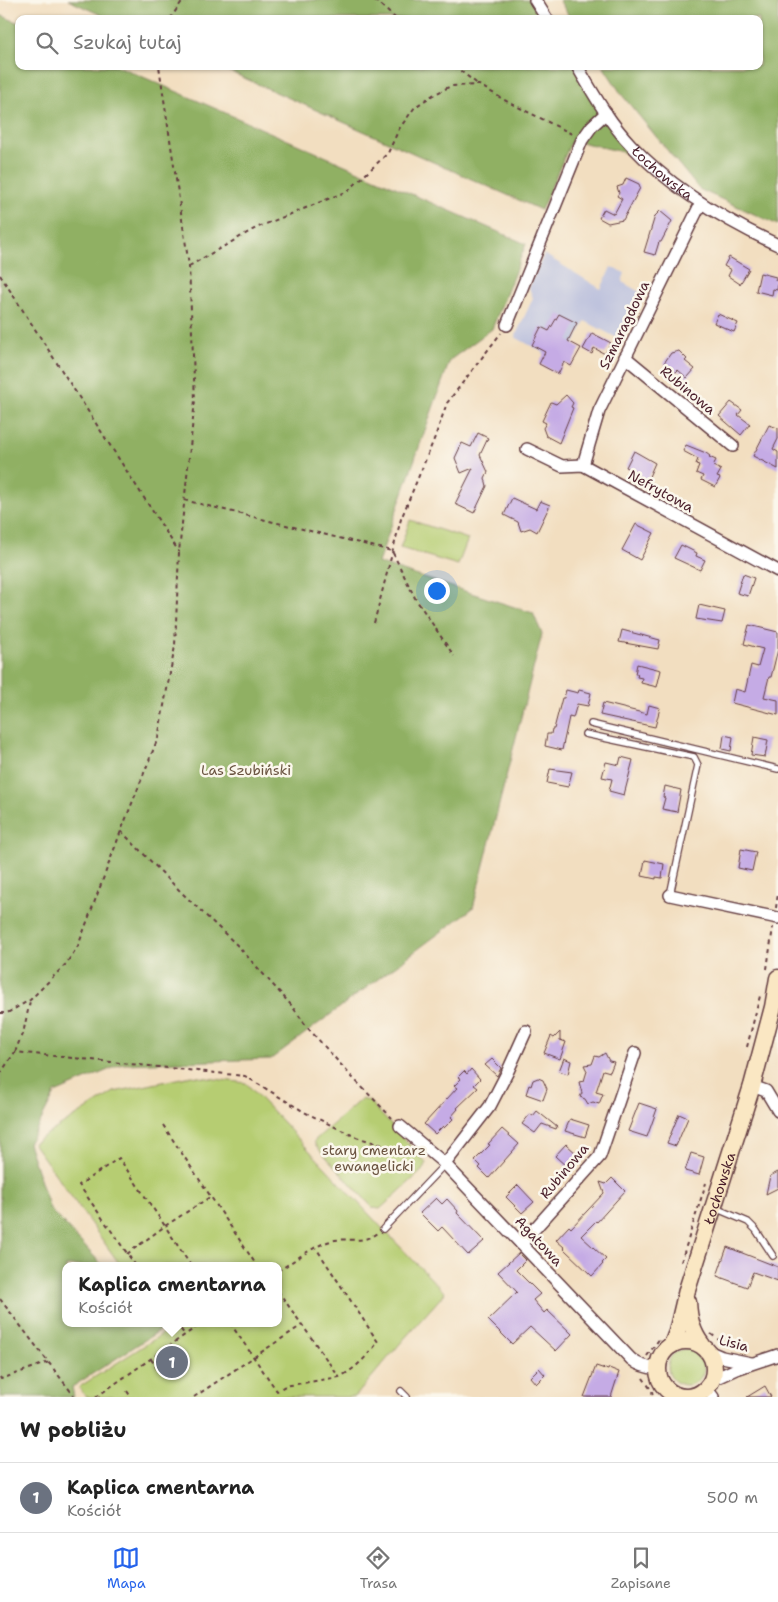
<!DOCTYPE html>
<html lang="pl">
<meta charset="utf-8">
<style>
body{margin:0;font-family:"Shantell Sans",sans-serif;background:#f6f6f6;color:#222}
.you{position:absolute;left:436px;top:590px;width:18px;height:18px;margin:-12px;border:4px solid #fff;border-radius:50%;background:#1a73e8;box-shadow:0 0 0 8px #1a73e833}
.badge{display:grid;place-items:center;width:32px;height:32px;border-radius:50%;background:#2563eb;color:#fff;font-size:16px;font-weight:700}
.pin{position:absolute;translate:-50% -50%;border:2px solid #fff;box-shadow:0 1px 5px #0006}
.popup{position:absolute;left:62px;top:1262px;width:220px;height:65px;box-sizing:border-box;display:grid;place-content:center;border-radius:10px;background:#fff;filter:drop-shadow(0 1px 4px #0005);font-size:16px;white-space:nowrap;color:#767676}
.popup b{font-size:19px;color:#222}
.popup::after{content:'';position:absolute;left:50%;top:100%;margin-left:-10px;border:10px solid transparent;border-top-color:#fff}
.list{margin:0;padding:0;list-style:none}
h2{display:flex;justify-content:space-between;align-items:center;height:65px;margin:0;padding:0 20px;font-size:21px}
h2 small{font-size:16px;font-weight:400;color:#767676}
.list li{display:grid;grid-template-columns:32px 1fr auto;gap:15px;align-items:center;box-sizing:border-box;height:70px;padding:0 20px;border-top:1px solid #e0e0e0}
.list b{display:block;font-size:19px;white-space:nowrap}
.list p{margin:0;font-size:16px;white-space:nowrap;color:#767676}
.list em{font-size:16px;font-style:normal;color:#767676}
.icon{flex:none;width:28px;height:28px;fill:none;stroke:currentColor;stroke-width:2;stroke-linecap:round;stroke-linejoin:round}
.map{position:relative;flex:none;width:778px;height:1397px;overflow:hidden}
.search{position:absolute;background:#fff;box-shadow:0 1px 4px #0004;left:15px;right:15px;top:15px;height:55px;display:flex;align-items:center;gap:12px;box-sizing:border-box;padding:0 18px;border-radius:10px;color:#767676;font-size:19px}
.sheet{height:135px;background:#fff}
nav{display:flex;justify-content:space-around;align-items:center;box-sizing:border-box;height:70px;border-top:1px solid #e0e0e0;background:#fff;font-size:14px;color:#767676}
nav a{display:grid;justify-items:center;gap:2px}
nav .on{color:#2563eb}
.map>svg:first-child{display:block}
.industrial{fill:#bec2dd}
.green{fill:#b6cd72;stroke:#80764e}
.forest{fill:#90b064;stroke:#6d6848}
.building{fill:#c5abe5}
.lines{fill:none;stroke-linecap:round;stroke-linejoin:round}
.service-casing{stroke:#633c41;stroke-width:8}
.minor-casing{stroke:#633c41;stroke-width:14}
.secondary-casing{stroke:#633c41;stroke-width:19}
.path{stroke:#633c41;stroke-width:2;stroke-dasharray:4 4;stroke-linecap:butt}
.service{stroke:#fff;stroke-width:5.5}
.minor{stroke:#fff;stroke-width:11}
.secondary{stroke:#fae7c3;stroke-width:16}
.labels{text-anchor:middle;dominant-baseline:central;stroke-width:5;stroke-linejoin:round;paint-order:stroke}
.street-label{font-size:14px;fill:#4a1f2b;stroke:#fbf7ec}
.park-label{font-size:14px;fill:#6a5340;stroke:#fbf7ec}
</style>
<div class="map">
<svg width="778" height="1397" viewBox="0 0 778 1397">
<rect width="100%" height="100%" fill="#fbf7ec"/>
<filter id="ink" filterUnits="userSpaceOnUse"><feTurbulence type="fractalNoise" baseFrequency=".02" numOctaves="2"/><feDisplacementMap in="SourceGraphic" scale="10" xChannelSelector="R" yChannelSelector="G"/><feConvolveMatrix kernelMatrix="1 2 1 2 8 2 1 2 1" color-interpolation-filters="sRGB"/></filter>
<filter id="wash" filterUnits="userSpaceOnUse"><feTurbulence type="fractalNoise" baseFrequency=".0096" numOctaves="4" result="noise"/><feDisplacementMap in="SourceGraphic" scale="20" xChannelSelector="R" yChannelSelector="G"/><feGaussianBlur stdDeviation="1.12" result="paint"/><feColorMatrix in="noise" values="0 0 0 0 0 0 0 0 0 0 0 0 0 0 0 0 0 1.4 0 .05"/><feComposite in="paint" operator="in"/></filter>
<g filter="url(#wash)">
<rect width="100%" height="100%" fill="#f2dec0"/>
<!-- industrial -->
<path class="industrial" d="M544,254L601,289L611,267L625,273L622,282L645,295L621,340L585,321L564,364L515,337L533,298L529,288Z"/>
<!-- green -->
<path class="green" d="M410,520L468,539L458,565L400,548Z
M192,1076L246,1083L383,1229L445,1293L404,1339L355,1397H86L79,1387L167,1331L162,1323H278V1266H121L33,1143L114,1092Z
M361,1099L369,1101L426,1163L425,1168L380,1209L373,1208L316,1146L314,1141Z
M668 1367a18 18 0 1 1 36 0a18 18 0 1 1-36 0Z"/>
<!-- forest -->
<path class="forest" d="M68,0H532L544,19H110Z
M559,0H778V225L699,189L622,95L603,66H759V19H571Z
M0,15L19,23V66H118L526,244L492,329L450,360L378,563L533,613L542,634L473,908L271,1059L122,1064L55,1093L34,1134L28,1143L50,1209L103,1266H66V1323H157L162,1329L72,1387L74,1397H0Z
M217,66H576L635,155L572,140L541,210Z"/>
<g id="blocks">
<!-- building -->
<path class="building" d="M626,178L639,184L640,188L623,220L608,223L599,218L604,209L614,214L622,199L617,196L619,193L617,187L623,185Z
M660,211L672,221L661,242H659L655,255L644,252L655,216Z
M729,257L749,269L740,284L728,276L731,270L724,266Z
M760,273L776,277L775,280L778,281V284L777,290L773,289L772,295L756,291Z
M559,314L577,323L568,341L581,348L571,366L564,362L558,374L539,364L545,352L532,345L541,327L549,331Z
M718,314L738,323L734,332L714,323Z
M592,333L611,343L605,354L594,348L592,354L583,349Z
M679,351L687,359L685,361L695,369L687,378L678,370L675,373L664,363L671,353Z
M566,395L573,403L571,407L573,408L559,443L546,436L543,428L546,423L542,421L551,402L556,404Z
M731,402L742,410L738,415L750,424L741,435L719,416Z
M769,425L778,428V439L773,449L778,452V469L753,456Z
M478,433L488,438L480,455L488,472L485,478L487,486L474,513L455,504L473,468L461,473L455,458L462,443L471,447Z
M686,445L706,453L710,456L709,457L716,460L713,466L721,470L717,477L720,478L715,487L701,480L703,476L696,473L699,465L696,464L698,459L683,451Z
M634,451L655,463L647,481L632,473L634,471L626,467Z
M512,498L536,509L540,501L550,505L537,532L530,528L521,531L518,522L504,515Z
M636,524L654,533L640,560L622,550Z
M681,545L697,553L696,556L705,560L700,570L674,558Z
M743,574L754,578L748,596L737,593Z
M699,605L725,611L722,623L696,619Z
M749,625L778,632V649L771,677H769L764,697L778,700V715L732,703L735,689L745,692L751,665L758,667L763,649L744,644Z
M622,630L660,640L658,649L619,642Z
M637,664L661,670L657,687L641,683L642,678L637,677L638,674H635Z
M566,690L578,693L579,690L591,693L588,706L577,704L573,718L569,717L562,750L545,746L547,734H551L552,729H554L562,698H564Z
M603,703L647,714L649,705L660,708L655,727L600,715Z
M724,735L733,737L731,751L722,749Z
M754,737L768,740L765,757L751,755Z
M621,757L633,760L624,795L609,791L612,779L602,777L606,762L619,765Z
M550,769L572,772L568,787L547,783Z
M665,786L681,790L677,812L662,809L665,798L663,797Z
M741,849L756,852L752,871L738,868Z
M645,860L664,864L662,878L656,877V879L642,876Z
M560,1032V1040L566,1042L560,1059L544,1053L551,1036L554,1038Z
M605,1053L609,1061L614,1062L610,1072L603,1070L596,1092L603,1094L599,1104L593,1102L588,1104L585,1099L580,1097L582,1093L579,1082L584,1081L587,1071L584,1065L592,1064L595,1056L599,1057Z
M564,1058L571,1061L568,1074L559,1071Z
M492,1059L501,1068L497,1076L485,1065Z
M471,1069L480,1079L474,1085L478,1088L457,1108L458,1109L451,1117L453,1119L444,1128L443,1126L435,1134L424,1124L457,1088L454,1086L461,1079L458,1077L464,1071L467,1074Z
M538,1078L543,1080L547,1089L543,1100L526,1094L529,1085L531,1086L533,1080Z
M639,1103L657,1109L647,1137L628,1131Z
M537,1111L557,1127L556,1129L542,1124L535,1133L522,1124L530,1114L533,1116Z
M679,1114L688,1118L676,1146L667,1143Z
M570,1119L589,1125L585,1137L565,1131Z
M502,1129L519,1144L489,1178L479,1168L481,1166L475,1160L490,1145L488,1144Z
M566,1144L578,1155L567,1167L555,1156Z
M691,1153L704,1157L699,1175L685,1171Z
M778,1172V1188L766,1194L770,1176Z
M612,1178L625,1191L597,1222L596,1221L581,1236L606,1259L602,1263L603,1264L592,1276L564,1249L565,1248L556,1240L569,1226L571,1228L604,1193L600,1182L606,1184Z
M518,1185L534,1202L522,1213L506,1197Z
M436,1198L442,1204L447,1199L458,1211L457,1213L484,1241L468,1255L442,1227L438,1231L420,1213Z
M727,1247L778,1267V1281L753,1272L747,1287L717,1276Z
M519,1253L526,1260L516,1270L540,1294L533,1300L544,1313L547,1310L572,1334L556,1351L530,1327L512,1344L488,1320L517,1292L498,1272Z
M176,1352L182,1363L168,1372L161,1362Z
M596,1366L608,1370L609,1368L619,1372L611,1397H584Z
M539,1368L545,1375L536,1384L530,1377Z
M765,1386L771,1397H747Z"/>
</g>
</g>
<g filter="url(#ink)">
<use href="#blocks" fill-opacity="0" stroke="#633c41" stroke-width="1"/>
<g class="lines">
<!-- service casing -->
<g class="service-casing">
<path id="service" d="M591,724L778,769
M585,734L694,757L698,765L670,895
M715,1208L748,1222L756,1230L773,1256
M383,1229L445,1164
M401,1391L407,1397"/>
</g>
<!-- minor casing -->
<g class="minor-casing">
<g id="minor">
<path d="M535,0L547,19"/>
<path id="s1" d="M577,66C593,93 609,122 631,145C672,189 724,220 778,245"/>
<path d="M507,325L582,140L592,126L606,113"/>
<path d="M625,357L733,446"/>
<path d="M527,449L562,466L583,465L778,571"/>
<path d="M583,465L599,411L701,203"/>
<path d="M670,895L778,918"/>
<path d="M752,1086L766,1091L778,1111"/>
<path d="M400,1126L445,1164L631,1359C639,1366 648,1368 659,1369"/>
<path d="M445,1164L490,1106L507,1073L526,1031"/>
<path d="M521,1244L600,1156L635,1053"/>
<path d="M708,1351L722,1357L751,1363"/>
<path d="M712,1380L736,1369L778,1355"/>
<path d="M706,1388L713,1397"/>
</g>
</g>
<!-- secondary casing -->
<g class="secondary-casing">
<g id="secondary">
<path d="M688,1302C689,1319 692,1332 702,1345"/>
<circle cx="686" cy="1369" r="28"/>
<path id="s2" d="M672,1345L677,1332L687,1290L752,1086L773,1007L778,978"/>
</g>
</g>
<!-- path -->
<path class="path" d="M375,0L396,19
M170,19L183,0
M454,66L479,85
M189,266L256,228L348,191L388,153L399,129L415,107L433,95L451,86L479,85L508,102L574,135
M0,275L179,552
M184,500L392,551L415,598L454,656
M374,623L401,519L435,437L447,403L501,333
M121,831L181,892L238,946L292,1006L307,1027L352,1077L392,1118
M776,908L778,893
M767,969L773,927
M0,1013H7L30,1000L66,964L78,946L121,831L158,738L175,646L179,552L195,400L189,266L159,66
M747,1047L760,996
M15,1052L24,1029L30,1001
M0,1074L15,1052L245,1076L306,1113L356,1137L418,1156
M163,1125L257,1266
M127,1254L165,1226L119,1158L79,1185L136,1266
M681,1262L706,1183
M191,1266L165,1226L210,1197
M278,1271C294,1261 317,1243 335,1240C351,1238 362,1244 377,1233
M278,1291L339,1377
M0,1299L75,1397
M176,1323L185,1335
M230,1323L277,1391L285,1386L339,1377C356,1369 367,1356 378,1342L316,1248
M711,1334L727,1346
M647,1356L660,1338
M151,1359L160,1373L166,1369
M0,1377L1,1379L49,1362
M643,1378L652,1391L653,1397
M127,1391L131,1397
M96,1397L202,1323
M194,1397L302,1325"/>
<!-- service -->
<use href="#service" class="service"/>
<!-- minor -->
<use href="#minor" class="minor"/>
<!-- secondary -->
<use href="#secondary" class="secondary"/>
</g>
</g>
<g class="labels">
<!-- street labels -->
<g class="street-label">
<text stroke="none"><textPath href="#s1" startOffset="138">Łochowska</textPath></text>
<text transform="translate(624 325) rotate(-64)">Szmaragdowa</text>
<text transform="translate(688 390) rotate(40)">Rubinowa</text>
<text transform="translate(661 491) rotate(29)">Nefrytowa</text>
<text transform="translate(564 1171) rotate(-50)">Rubinowa</text>
<text stroke="none"><textPath href="#s2" startOffset="164">Łochowska</textPath></text>
<text transform="translate(539 1241) rotate(47)">Agatowa</text>
<text transform="translate(734 1343) rotate(15)">Lisia</text>
</g>
<!-- park labels -->
<g class="park-label">
<text x="246" y="770">Las Szubiński</text>
<text x="374" y="1150">stary cmentarz<tspan x="374" dy="16">ewangelicki</tspan></text>
</g>
</g>
</svg>
<div class="you"></div>
<div class="pin badge" style="left:172px;top:1362px;background:#6b7280">1</div>
<div class="popup"><b>Kaplica cmentarna</b>Kościół</div>
<div class="search"><svg class="icon" aria-label="search" viewBox="0 0 24 24"><circle cx="10" cy="10" r="6"/><path d="M15 15l6 6"/></svg>Szukaj tutaj</div>
</div>
<section class="sheet">
<h2>W pobliżu<small></small></h2>
<ul class="list">
<li><span class="badge" style="background:#6b7280">1</span><div><b>Kaplica cmentarna</b><p>Kościół</p></div><em>500 m</em></li>
</ul>
</section>
<nav>
<a class="on"><svg class="icon" aria-label="map" viewBox="0 0 24 24"><path d="M3 6l6-2 6 2 6-2v14l-6 2-6-2-6 2zM9 4v14M15 6v14"/></svg>Mapa</a>
<a><svg class="icon" aria-label="directions" viewBox="0 0 24 24"><path d="M12 3l9 9-9 9-9-9zM9 14v-3h6M13 9l2 2-2 2"/></svg>Trasa</a>
<a><svg class="icon" aria-label="saved" viewBox="0 0 24 24"><path d="M7 4h10v16l-5-4-5 4z"/></svg>Zapisane</a>
</nav>
